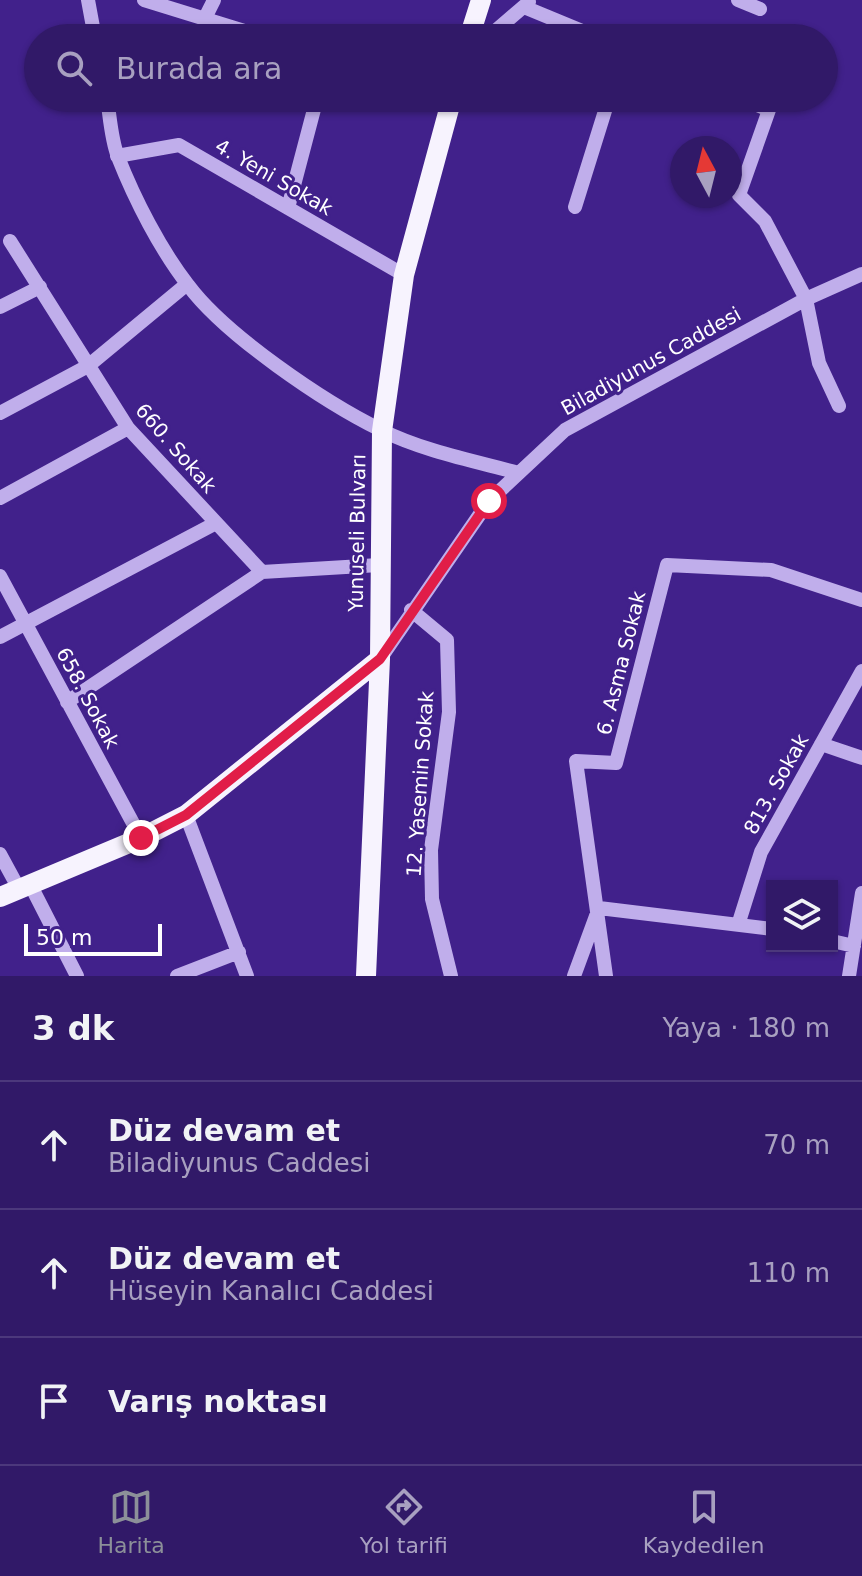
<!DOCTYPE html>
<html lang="tr">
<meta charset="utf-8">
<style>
body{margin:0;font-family:"DejaVu Sans",sans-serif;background:#39226e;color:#f1f3f6}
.controls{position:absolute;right:24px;bottom:24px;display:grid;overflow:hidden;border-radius:0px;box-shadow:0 2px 6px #0004}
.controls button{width:72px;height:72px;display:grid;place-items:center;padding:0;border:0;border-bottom:2px solid #4c387c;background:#311968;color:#f1f3f6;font:40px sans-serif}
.compass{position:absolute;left:670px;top:136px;width:72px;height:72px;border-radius:50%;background:#311968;box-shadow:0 2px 6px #0004;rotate:353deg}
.scale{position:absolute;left:24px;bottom:20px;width:138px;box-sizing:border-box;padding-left:8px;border:4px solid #fff;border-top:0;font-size:22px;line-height:28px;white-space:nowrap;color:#fff;-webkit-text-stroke:6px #41218b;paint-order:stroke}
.stop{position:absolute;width:24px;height:24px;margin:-18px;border:6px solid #e11d48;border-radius:50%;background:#fff}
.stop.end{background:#e11d48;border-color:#fff;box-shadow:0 2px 8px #0008}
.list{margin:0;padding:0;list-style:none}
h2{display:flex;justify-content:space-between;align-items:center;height:104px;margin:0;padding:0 32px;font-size:34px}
h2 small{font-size:26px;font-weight:400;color:#a8a0c0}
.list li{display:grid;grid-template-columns:52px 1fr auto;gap:24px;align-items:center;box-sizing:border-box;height:128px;padding:0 32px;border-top:2px solid #4c387c}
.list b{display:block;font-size:30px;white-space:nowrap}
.list p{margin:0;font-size:26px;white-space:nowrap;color:#a8a0c0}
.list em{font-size:26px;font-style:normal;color:#a8a0c0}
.icon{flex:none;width:44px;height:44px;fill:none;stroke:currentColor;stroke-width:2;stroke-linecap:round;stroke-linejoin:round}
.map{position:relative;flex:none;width:862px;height:976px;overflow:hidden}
.search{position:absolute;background:#311968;box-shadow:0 2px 6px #0004;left:24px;right:24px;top:24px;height:88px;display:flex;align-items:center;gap:20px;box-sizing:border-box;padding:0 28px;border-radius:44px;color:#a8a0c0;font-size:30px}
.sheet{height:488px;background:#311968}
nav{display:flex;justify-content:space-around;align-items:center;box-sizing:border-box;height:112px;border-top:2px solid #4c387c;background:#311968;font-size:22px;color:#a8a0c0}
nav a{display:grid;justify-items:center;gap:4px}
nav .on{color:#8c9099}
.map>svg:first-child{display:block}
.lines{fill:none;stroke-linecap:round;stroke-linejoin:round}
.minor{stroke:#c0aeeb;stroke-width:14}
.major{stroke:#f7f3fe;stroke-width:20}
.route{stroke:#e11d48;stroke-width:10}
.labels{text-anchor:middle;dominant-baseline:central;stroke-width:6;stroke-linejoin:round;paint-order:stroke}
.street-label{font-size:20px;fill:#fff;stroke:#41218b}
</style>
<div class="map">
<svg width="862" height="976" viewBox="0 0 862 976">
<rect width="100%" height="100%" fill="#41218b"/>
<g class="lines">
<!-- minor -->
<path class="minor" d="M88,0L95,38
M144,0L267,38
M738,0L760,9
M524,7L599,38
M205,18L214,0
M487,38L529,2
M107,98C110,117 111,139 118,157C135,200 160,249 188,285C225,335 324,402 381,430C423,451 474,461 519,473
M741,98L769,110L739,195L765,221L806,299L819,363L839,406
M117,156L179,145L404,275
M575,207L609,98
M288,208L317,98
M10,241L128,428L262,572L379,565
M0,307L40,287
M0,413L88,366L187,284
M0,498L128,428
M0,576L141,838
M411,610L447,640L449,712L431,850L432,899L451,976
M0,637L216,523
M380,659L489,501L565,430L806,299L862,274
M67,702L262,572
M821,744L862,758
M186,815L247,976
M0,854L19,889
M30,884L77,976
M739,922L761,852L862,671
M832,941L854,946
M177,976L239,952
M574,976L599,908L772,929
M606,976L576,761L616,763L667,565L771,570L862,600
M849,976L862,893"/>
<!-- major -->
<path class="major" d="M469,38L481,0
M0,897L141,838L186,815L380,659
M366,976L380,659L382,431L404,275L452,98"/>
</g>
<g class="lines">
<!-- route -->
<path class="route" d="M141,838L186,815L380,659L489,501"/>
</g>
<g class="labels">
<!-- street labels -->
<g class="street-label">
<text transform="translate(274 177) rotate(30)">4. Yeni Sokak</text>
<text transform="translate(651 361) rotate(-29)">Biladiyunus Caddesi</text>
<text transform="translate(176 448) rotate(49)">660. Sokak</text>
<text transform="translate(357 533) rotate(-89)">Yunuseli Bulvarı</text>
<text transform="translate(621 663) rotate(-76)">6. Asma Sokak</text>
<text transform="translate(88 698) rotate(62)">658. Sokak</text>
<text transform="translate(420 784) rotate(-86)">12. Yasemin Sokak</text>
<text transform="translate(776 784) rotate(-61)">813. Sokak</text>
</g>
</g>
</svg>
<div class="controls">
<button><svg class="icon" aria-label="layers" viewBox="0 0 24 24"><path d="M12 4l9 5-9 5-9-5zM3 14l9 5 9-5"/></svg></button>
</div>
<svg class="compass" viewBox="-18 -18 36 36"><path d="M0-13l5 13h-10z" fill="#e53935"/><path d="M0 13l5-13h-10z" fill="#a8a0c0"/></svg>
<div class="scale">50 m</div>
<div class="stop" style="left:489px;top:501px"></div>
<div class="stop end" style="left:141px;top:838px"></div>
<div class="search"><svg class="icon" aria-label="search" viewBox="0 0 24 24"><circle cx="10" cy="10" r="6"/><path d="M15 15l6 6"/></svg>Burada ara</div>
</div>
<section class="sheet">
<h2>3 dk<small>Yaya · 180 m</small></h2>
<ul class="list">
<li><svg class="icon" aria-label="ahead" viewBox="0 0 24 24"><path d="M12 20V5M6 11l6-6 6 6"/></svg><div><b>Düz devam et</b><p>Biladiyunus Caddesi</p></div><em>70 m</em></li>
<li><svg class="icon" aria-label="ahead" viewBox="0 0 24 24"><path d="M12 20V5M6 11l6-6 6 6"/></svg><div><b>Düz devam et</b><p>Hüseyin Kanalıcı Caddesi</p></div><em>110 m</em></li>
<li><svg class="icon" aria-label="arrive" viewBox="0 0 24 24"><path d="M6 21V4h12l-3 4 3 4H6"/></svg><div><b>Varış noktası</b></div></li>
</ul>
</section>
<nav>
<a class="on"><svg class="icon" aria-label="map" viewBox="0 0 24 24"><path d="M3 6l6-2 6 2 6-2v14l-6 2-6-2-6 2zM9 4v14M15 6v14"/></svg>Harita</a>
<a><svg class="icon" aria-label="directions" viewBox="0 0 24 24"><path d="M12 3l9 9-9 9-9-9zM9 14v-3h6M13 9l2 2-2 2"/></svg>Yol tarifi</a>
<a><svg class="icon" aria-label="saved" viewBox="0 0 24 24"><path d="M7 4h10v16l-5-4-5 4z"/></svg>Kaydedilen</a>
</nav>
